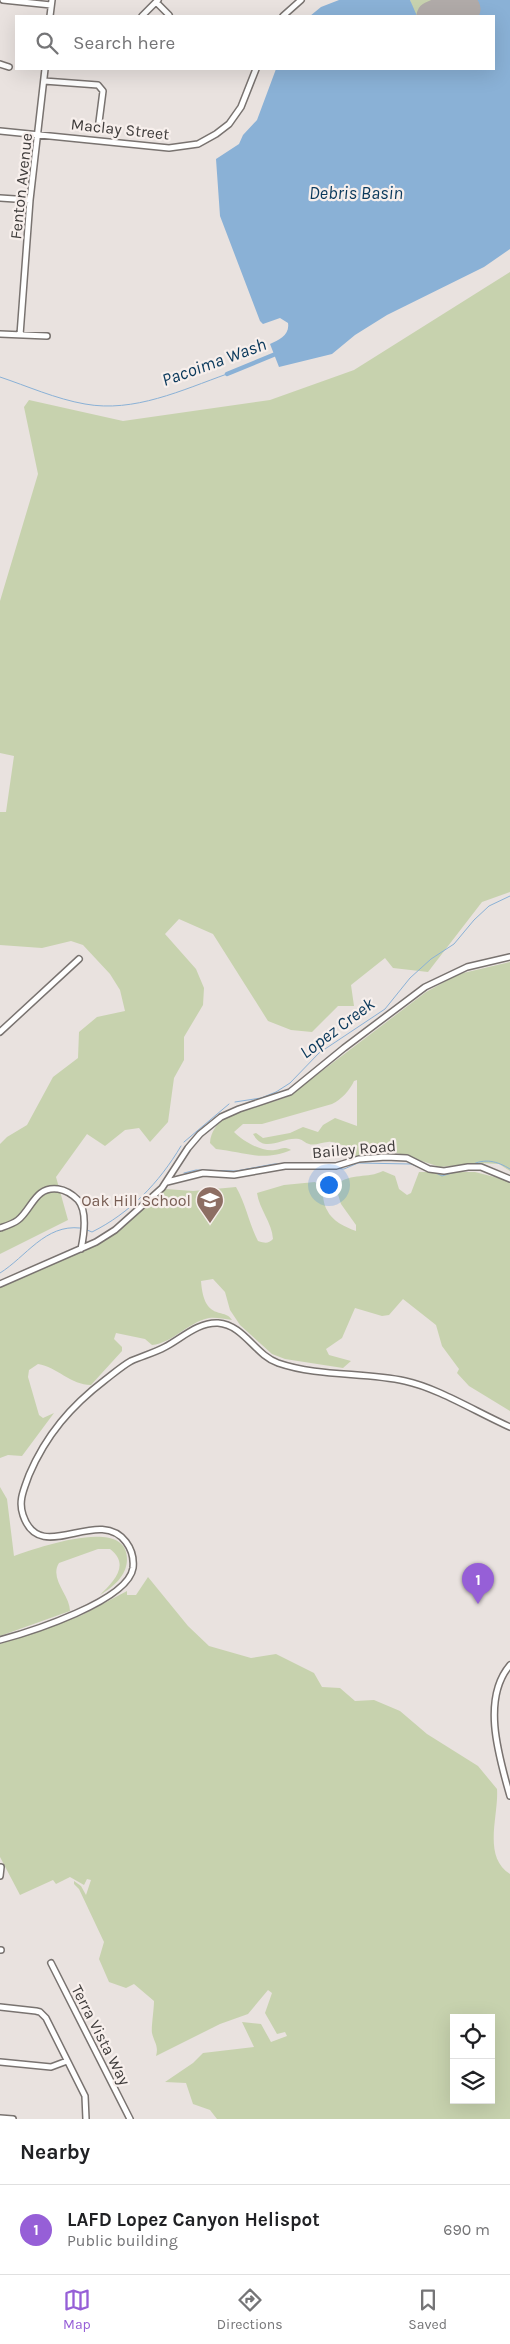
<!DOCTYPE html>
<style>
body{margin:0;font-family:Karla,sans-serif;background:#f6f6f6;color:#202124}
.controls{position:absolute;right:15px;bottom:15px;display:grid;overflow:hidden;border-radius:0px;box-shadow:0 5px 20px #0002}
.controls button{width:45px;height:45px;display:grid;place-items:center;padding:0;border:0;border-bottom:1px solid #e0e0e0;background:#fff;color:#202124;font:25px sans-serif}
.you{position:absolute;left:328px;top:1184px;width:18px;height:18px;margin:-12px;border:4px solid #fff;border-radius:50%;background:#1a73e8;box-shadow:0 0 0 8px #1a73e833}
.badge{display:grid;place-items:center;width:32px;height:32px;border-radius:50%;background:#965fd7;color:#fff;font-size:16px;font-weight:700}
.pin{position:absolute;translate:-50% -41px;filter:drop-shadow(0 1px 2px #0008)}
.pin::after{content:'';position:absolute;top:26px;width:18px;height:15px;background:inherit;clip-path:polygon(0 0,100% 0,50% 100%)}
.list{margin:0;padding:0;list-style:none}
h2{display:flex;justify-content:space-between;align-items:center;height:65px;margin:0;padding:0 20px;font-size:21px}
h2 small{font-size:16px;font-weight:400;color:#757577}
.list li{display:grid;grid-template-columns:32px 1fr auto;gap:15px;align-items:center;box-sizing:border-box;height:90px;padding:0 20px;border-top:1px solid #e0e0e0}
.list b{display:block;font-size:19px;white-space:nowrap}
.list p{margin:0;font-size:16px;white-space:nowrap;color:#757577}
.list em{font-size:16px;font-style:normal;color:#757577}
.icon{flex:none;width:28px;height:28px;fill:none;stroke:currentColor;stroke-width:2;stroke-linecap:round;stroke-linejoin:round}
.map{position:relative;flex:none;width:510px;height:2119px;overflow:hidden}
.search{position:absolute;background:#fff;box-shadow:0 5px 20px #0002;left:15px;right:15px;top:15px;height:55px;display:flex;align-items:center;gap:12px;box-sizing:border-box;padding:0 18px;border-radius:0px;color:#757577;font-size:19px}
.sheet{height:155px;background:#fff}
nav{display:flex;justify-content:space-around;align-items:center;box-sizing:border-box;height:70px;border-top:1px solid #e0e0e0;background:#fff;font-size:14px;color:#757577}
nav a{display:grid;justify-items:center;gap:2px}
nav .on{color:#965fd7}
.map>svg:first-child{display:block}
.green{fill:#c7d2ae;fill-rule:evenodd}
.water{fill:#8ab1d6}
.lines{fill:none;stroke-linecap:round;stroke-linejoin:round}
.stream{stroke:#8ab1d6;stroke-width:1}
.canal{stroke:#8ab1d6;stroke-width:4.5}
.runway{stroke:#b0aaa8;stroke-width:29}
.minor-casing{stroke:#797370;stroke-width:8}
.minor{stroke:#fff;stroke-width:5}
.labels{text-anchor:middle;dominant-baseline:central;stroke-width:4.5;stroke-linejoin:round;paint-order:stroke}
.street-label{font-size:16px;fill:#3f3c3b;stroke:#f7efec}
.education-label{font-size:16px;fill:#785e54;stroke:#f7efec;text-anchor:end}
.water-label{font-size:18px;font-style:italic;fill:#09385b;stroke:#f7efec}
</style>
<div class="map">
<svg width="510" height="2119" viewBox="0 0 510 2119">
<rect width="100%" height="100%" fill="#e9e2df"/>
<!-- green -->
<path class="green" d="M410,0H447L449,3L456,0H465L471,13L464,16H415Z
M510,272V892L482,902L428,972L393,968L385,958L351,985L354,1006H338L312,1032L291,1030L268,1021L213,934L179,919L165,934L196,969L204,988L203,1005L184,1037V1060L174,1078L168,1122L150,1142L139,1128L125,1130L105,1146L87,1134L56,1177L68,1220L0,1254V1144L7,1137L27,1125L53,1077L78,1058L79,1032L97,1017L125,1011L120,990L110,974L83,945L71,941L42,948L0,945V812H6L14,756L0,753V601L38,474L24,407L29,400L123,421L270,400L354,370Z
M510,962V1171L499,1164L481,1163L440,1167L397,1153L368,1154L349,1158L347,1147C341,1145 334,1141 328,1142C322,1142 315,1146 309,1144C305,1143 303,1140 299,1139C282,1136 265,1155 253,1134L256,1133L263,1138L290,1133L303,1127L318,1132L323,1125L335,1118L357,1126V1080L354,1081C350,1090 341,1100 332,1104L262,1124H243L234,1132C243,1141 261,1152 275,1150C282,1149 284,1146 291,1150C263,1162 244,1152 216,1149L210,1143C213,1107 264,1108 289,1096L426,992L459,974Z
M383,1171L395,1176L399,1189L407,1195L411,1193L419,1172H475L510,1181V1411L469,1386L457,1373L459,1369L442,1346L436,1325L403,1299L389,1315L382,1316L355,1308L342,1338L326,1349L329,1355L351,1361L343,1368L285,1359L272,1354L240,1325L230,1310L225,1292L213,1279L201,1281C204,1323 225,1307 232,1320C224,1319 216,1317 209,1318C188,1322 173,1343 152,1345L145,1339L116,1333L114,1339L122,1347V1351L91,1385C71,1385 57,1367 38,1364L29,1370L28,1377L39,1415L43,1418L54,1413L22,1456L8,1455L0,1458V1288L106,1240L166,1189L193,1191L236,1187C246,1204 249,1224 258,1241C265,1243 268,1244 273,1239C272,1222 259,1209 257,1193L284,1185L315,1182C326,1192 321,1199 327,1210C332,1221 345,1227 356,1231V1225L341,1204L335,1185C353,1172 367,1179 383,1171Z
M0,1487L7,1499L14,1556C35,1549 127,1515 127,1559C127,1576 113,1587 100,1595C113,1582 131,1565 110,1549H98L59,1563C49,1579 70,1595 70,1611L0,1636Z
M148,1577L188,1626L209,1646L251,1658L276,1654L314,1673L322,1687L340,1688L355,1701L374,1700L400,1711L427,1734L478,1766L497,1789C499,1816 482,1856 510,1874V2119H217L210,2110L193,2104L186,2083L165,2082L193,2063L203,2053L254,2047L242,2022L261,2024L271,2042L287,2036L285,2032L277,2034L265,2013L272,1993L268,1990L248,2014L220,2024L156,2056C159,2046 154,2042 152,2033C151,2028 154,2010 154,2001L134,1984L126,1988L109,1982L99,1959L104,1942L79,1889L74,1884V1881L81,1886L86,1895L91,1880L87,1879L84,1885L70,1877L56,1884L53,1880L20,1895L0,1857V1644L80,1616L127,1591V1595H136ZM454,2018H491V2100H454Z"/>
<!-- water -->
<path class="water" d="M339,0H410L417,16H310L321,7Z
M465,0H510V249L484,267L387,315L355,335L332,354L279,367L270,344C279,340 290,335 288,323L280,318L263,324L260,321L220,216L216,159L239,144L243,135L257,120L276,69H494V16H464L471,13Z"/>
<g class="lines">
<!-- stream -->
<path class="stream" d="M0,377C27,386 56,399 85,404C134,413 182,390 227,374
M235,1102L261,1098L276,1092L290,1083L319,1053L385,1009L410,978L431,959L454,944L474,920L489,906L510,896
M184,1142L229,1104
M471,1165C485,1158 497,1161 510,1169
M332,1168L344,1169L358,1163L411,1164L426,1170
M434,1172L442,1176L461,1170
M184,1173L196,1170L236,1171L274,1164H305
M87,1230L92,1232C130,1213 159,1183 181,1146
M0,1273C26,1257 45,1224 80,1228"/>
<!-- canal -->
<path class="canal" d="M227,374L278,353"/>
<!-- runway -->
<path class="runway" d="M431,16L462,2L466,9L451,16"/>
<!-- minor casing -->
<g class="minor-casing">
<path id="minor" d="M3,0L51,5
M156,2L169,15
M50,16L52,0
M142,16L158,0
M283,16L301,0
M0,64L9,67
M44,81L98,85L103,91L99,122
M0,131L169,148L198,144L216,134L229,124L241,107L256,69
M0,198L30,200
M0,334L47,336
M20,335L30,200L45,69
M0,1032L79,959
M167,1182L203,1173L234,1175L285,1166H336L359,1159L386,1157L407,1158L429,1169L444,1171L468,1167H481L510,1179
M0,1228C6,1226 13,1224 18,1220C32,1209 35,1186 58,1189C65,1190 73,1195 78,1200C88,1212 84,1235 81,1249
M0,1284L96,1242L115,1230L162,1188L188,1148L200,1134L221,1117L239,1109L290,1092L344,1048L425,987L467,967L510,957
M0,1640C30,1632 128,1601 133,1568C134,1559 132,1550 126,1542C98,1505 40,1567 23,1515C18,1501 24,1489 29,1475C46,1435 71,1406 105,1380C113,1374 122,1366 131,1361C142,1356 154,1353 165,1347C182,1338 198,1322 218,1323C244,1325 255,1355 278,1363C319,1377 364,1372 405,1381C438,1388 478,1413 510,1427
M510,1665C481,1699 499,1757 510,1796
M0,1876L1,1867
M0,1950H1
M51,1963L130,2119
M0,2007L36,2011L40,2012L46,2018L85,2096L86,2119
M0,2062L51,2067L67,2061
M0,2118L13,2119"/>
</g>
<!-- minor -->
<use href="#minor" class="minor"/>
</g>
<!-- icons -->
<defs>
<g id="school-pin" transform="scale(1.4375)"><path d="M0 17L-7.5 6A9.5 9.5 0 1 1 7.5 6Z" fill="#8d6e63" stroke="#f7efec"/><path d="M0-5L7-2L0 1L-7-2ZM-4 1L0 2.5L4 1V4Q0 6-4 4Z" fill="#fff"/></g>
</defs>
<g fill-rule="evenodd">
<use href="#school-pin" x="210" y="1200"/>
</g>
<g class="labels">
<!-- street labels -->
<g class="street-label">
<text transform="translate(120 129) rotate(6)">Maclay Street</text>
<text transform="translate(21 186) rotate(-84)">Fenton Avenue</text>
<text transform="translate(354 1149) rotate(-5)">Bailey Road</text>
<text transform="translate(101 2035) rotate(63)">Terra Vista Way</text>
</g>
<!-- education labels -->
<g class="education-label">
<text x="191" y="1200">Oak Hill School</text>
</g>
<!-- water labels -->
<g class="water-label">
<text x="356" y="193">Debris Basin</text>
<text transform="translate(214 362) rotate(-20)">Pacoima Wash</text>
<text transform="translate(337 1028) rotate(-37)">Lopez Creek</text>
</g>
</g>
</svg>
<div class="controls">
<button><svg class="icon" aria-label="locate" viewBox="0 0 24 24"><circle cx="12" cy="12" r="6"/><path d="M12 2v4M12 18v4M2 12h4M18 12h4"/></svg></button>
<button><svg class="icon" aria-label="layers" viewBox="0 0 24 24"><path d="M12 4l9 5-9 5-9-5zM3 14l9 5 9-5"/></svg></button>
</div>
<div class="you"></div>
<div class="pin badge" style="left:478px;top:1604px">1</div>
<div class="search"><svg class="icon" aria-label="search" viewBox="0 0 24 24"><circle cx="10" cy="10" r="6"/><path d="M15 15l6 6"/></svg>Search here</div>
</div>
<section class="sheet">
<h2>Nearby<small></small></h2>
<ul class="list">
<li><span class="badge">1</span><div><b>LAFD Lopez Canyon Helispot</b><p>Public building</p></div><em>690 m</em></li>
</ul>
</section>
<nav>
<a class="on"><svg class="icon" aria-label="map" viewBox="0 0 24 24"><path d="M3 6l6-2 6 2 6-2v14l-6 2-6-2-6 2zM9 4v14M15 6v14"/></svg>Map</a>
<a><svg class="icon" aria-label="directions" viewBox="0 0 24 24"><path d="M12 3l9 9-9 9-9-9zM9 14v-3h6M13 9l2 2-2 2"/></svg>Directions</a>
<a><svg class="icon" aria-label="saved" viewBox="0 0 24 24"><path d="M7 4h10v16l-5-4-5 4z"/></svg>Saved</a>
</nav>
